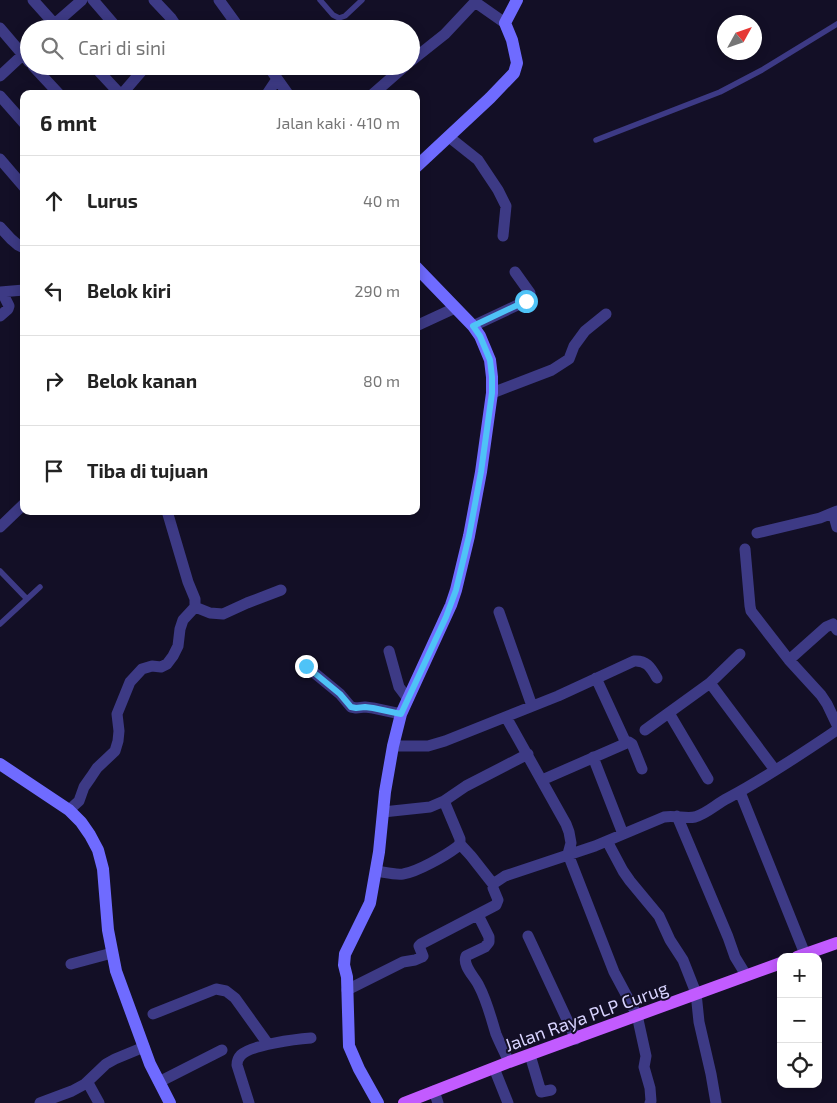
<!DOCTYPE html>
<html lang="id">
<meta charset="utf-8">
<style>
body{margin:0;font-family:"Exo 2",sans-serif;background:#f6f6f6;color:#222}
.controls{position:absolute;right:15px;bottom:15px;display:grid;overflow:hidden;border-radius:10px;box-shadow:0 2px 12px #0003}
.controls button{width:45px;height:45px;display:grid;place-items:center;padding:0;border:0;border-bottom:1px solid #e0e0e0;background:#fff;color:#222;font:25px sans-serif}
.compass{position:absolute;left:717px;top:15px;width:45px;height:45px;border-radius:50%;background:#fff;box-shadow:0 2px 12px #0003;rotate:50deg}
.stop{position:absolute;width:15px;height:15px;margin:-11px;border:4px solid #4fc3f7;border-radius:50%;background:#fff}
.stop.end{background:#4fc3f7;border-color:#fff;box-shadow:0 1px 5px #0008}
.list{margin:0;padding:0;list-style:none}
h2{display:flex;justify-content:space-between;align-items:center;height:65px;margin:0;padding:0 20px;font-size:21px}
h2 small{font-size:16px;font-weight:400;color:#767676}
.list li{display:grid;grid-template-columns:32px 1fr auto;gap:15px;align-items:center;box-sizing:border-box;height:90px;padding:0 20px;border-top:1px solid #e0e0e0}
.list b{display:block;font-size:19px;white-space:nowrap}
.list em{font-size:16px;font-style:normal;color:#767676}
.icon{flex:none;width:28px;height:28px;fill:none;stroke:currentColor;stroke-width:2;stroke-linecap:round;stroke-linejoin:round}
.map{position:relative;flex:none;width:837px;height:1103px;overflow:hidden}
.search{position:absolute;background:#fff;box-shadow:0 2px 12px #0003;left:20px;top:20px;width:400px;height:55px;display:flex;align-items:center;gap:12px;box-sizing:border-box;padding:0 18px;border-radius:28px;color:#767676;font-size:19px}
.panel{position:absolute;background:#fff;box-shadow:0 2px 12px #0003;left:20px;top:90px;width:400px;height:425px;border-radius:10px}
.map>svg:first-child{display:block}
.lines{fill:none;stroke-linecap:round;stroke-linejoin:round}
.lane{stroke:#3d3a85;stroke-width:5.5}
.street{stroke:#3d3a85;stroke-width:11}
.secondary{stroke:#6f6bff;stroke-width:12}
.primary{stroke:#c25bff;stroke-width:12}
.route{stroke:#4fc3f7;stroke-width:6}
.labels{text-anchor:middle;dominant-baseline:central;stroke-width:4;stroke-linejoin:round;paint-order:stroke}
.street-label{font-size:18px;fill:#d9d4ff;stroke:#130f26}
</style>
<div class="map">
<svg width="837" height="1103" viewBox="0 0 837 1103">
<rect width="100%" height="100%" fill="#130f26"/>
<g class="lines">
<!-- lane -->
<path class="lane" d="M320,0L333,15L339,18L345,16L362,0
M596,140L720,92L762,70L837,24
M0,571L27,599
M0,624L40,587"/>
<!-- street -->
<path class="street" d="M33,0L59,29
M93,0L118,29
M154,0L171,18L175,24V29
M219,0L240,29
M0,28L29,62
M49,29L82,0
M411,61L445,34L475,2L505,23
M33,66L59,94
M94,66L120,94
M268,66L288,94
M0,76L29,49
M122,94L146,66
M267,94L277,79
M373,94L405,66
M0,96L24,123
M449,137L478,160L498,190L506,206L503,236
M0,159L24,187
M0,227L11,239L18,245L22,247H24
M0,292L24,290
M0,316L8,309L9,306L2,292
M416,326L455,308
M473,326L526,301L530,298V293L515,272
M492,393L552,370L569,359L574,346L585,331L606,314
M833,513L837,527
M0,527L24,504
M757,533L820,518L837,511
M745,549L750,606L751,611L789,660L821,695L827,704L837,725
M195,607L210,613L223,614L247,603L281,590
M499,612L532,706
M389,651L399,687L408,699
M789,660L826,627L833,624L837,630
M306,666L340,694L351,707L356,708L365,707L373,708L401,714
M596,678L626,743
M710,683L775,770
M669,713L708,779
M506,717L566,824L569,832L571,843L568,854L614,972L637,1015L646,1056L644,1067L650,1088L651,1101L650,1103
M645,730L710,683L740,654
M393,746H428L445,741L558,696L634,661C647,660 651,668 657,678
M593,757L623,834
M542,780L629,742L632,744L642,769
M740,792L805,954
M69,810L79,801L84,787L91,777L97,768L115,751L118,741L119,731L117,714L130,682L142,669L152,666L161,667L167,664L173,656L178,646L180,629L183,620L195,607V599L188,582L167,511
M383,812L430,807L444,801L466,786L528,754
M677,816L728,937L735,957L746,975
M607,841L623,871L630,881L659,916L670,940L683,960L696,993L699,1022L711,1074L716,1103
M376,871C384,872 394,875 403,874C417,872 445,856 457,847L460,844V839L444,801
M493,884L505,876L595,846L664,817C675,815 685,819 695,817C708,813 716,804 728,798C766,778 801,754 837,730
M478,915L489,937V942L485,947L466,956C462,966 475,977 479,986C487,1001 491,1018 496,1034C500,1044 505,1053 509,1062
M528,936L576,1039
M71,964L112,953
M347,990L403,962L415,960L422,957L423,956L419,946L421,944L496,905L498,900L493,888V884L471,856L460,844
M153,1014L216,989L226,991L235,998L268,1044
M530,1055L541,1092L551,1090
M494,1068L508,1103
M159,1082L222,1050
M88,1083L99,1103
M434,1091L438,1103
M40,1103L72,1091L85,1084L106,1064L115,1059L144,1047
M249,1103L237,1065C237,1061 238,1058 241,1055C251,1045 296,1039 311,1038"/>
<!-- secondary -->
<path class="secondary" d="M416,167L490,98L514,73L517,63L512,40L505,23L517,0
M0,764L69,810L81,822L90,835L98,850L103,869L108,930L116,971L150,1064L170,1103
M378,1103L359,1069L349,1046L347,977L344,965L345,954L370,903L379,852L385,792L393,746L401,714L451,605L456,590L469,536L481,472L492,393V377L490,360L480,336L473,326L416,267"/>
<!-- primary -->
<path class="primary" d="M797,957L837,943
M404,1103L509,1062L781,963"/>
</g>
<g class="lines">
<!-- route -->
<path class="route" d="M306,666L340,694L351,707L356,708L365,707L373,708L401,714L446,617L456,590L469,536L481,472L492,393V377L490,360L480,336L473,326L526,301"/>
</g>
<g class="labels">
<!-- street labels -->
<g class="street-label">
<text transform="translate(586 1016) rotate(-20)">Jalan Raya PLP Curug</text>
</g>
</g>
</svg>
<div class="controls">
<button>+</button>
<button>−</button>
<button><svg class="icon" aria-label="locate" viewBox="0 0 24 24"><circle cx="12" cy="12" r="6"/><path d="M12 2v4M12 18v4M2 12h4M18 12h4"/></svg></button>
</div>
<svg class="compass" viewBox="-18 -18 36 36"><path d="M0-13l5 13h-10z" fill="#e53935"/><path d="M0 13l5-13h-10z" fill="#767676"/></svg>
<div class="stop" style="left:526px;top:301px"></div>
<div class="stop end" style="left:306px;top:666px"></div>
<div class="search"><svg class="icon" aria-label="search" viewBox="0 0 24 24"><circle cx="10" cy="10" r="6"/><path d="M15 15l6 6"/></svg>Cari di sini</div>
<section class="panel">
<h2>6 mnt<small>Jalan kaki · 410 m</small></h2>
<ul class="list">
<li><svg class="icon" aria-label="ahead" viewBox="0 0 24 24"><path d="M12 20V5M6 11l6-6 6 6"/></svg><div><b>Lurus</b></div><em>40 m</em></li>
<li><svg class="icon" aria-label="left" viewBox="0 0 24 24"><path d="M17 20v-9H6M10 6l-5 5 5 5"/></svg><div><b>Belok kiri</b></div><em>290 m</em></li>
<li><svg class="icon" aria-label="right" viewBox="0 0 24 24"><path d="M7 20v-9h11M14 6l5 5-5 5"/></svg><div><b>Belok kanan</b></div><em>80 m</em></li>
<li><svg class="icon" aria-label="arrive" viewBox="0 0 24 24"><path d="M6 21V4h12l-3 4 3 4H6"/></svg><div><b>Tiba di tujuan</b></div></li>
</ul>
</section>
</div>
